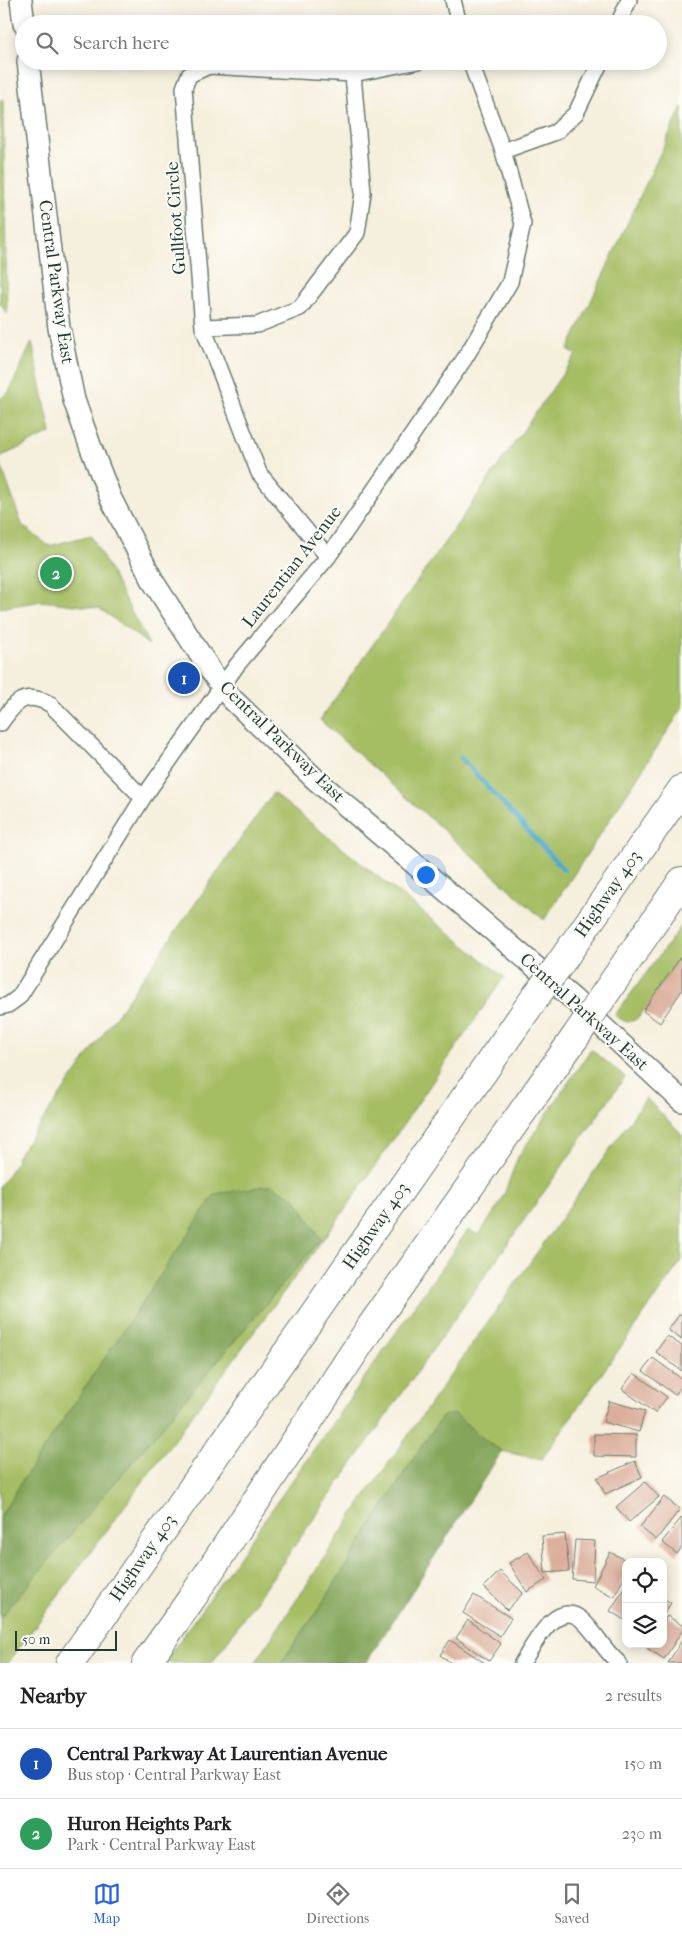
<!DOCTYPE html>
<meta charset="utf-8">
<style>
body{margin:0;font-family:"IM FELL French Canon",serif;background:#f2f2f2;color:#202124}
.controls{position:absolute;right:15px;bottom:15px;display:grid;overflow:hidden;border-radius:10px;box-shadow:0 2px 12px #0003}
.controls button{width:45px;height:45px;display:grid;place-items:center;padding:0;border:0;border-bottom:1px solid #e0e0e0;background:#fff;color:#202124;font:25px sans-serif}
.scale{position:absolute;left:15px;bottom:12px;width:102px;box-sizing:border-box;padding-left:5px;border:2px solid #1f3d34;border-top:0;font-size:14px;line-height:18px;white-space:nowrap;color:#1f3d34;-webkit-text-stroke:4px #fdfcf7;paint-order:stroke}
.you{position:absolute;left:425px;top:874px;width:18px;height:18px;margin:-12px;border:4px solid #fff;border-radius:50%;background:#1a73e8;box-shadow:0 0 0 8px #1a73e833}
.badge{display:grid;place-items:center;width:32px;height:32px;border-radius:50%;background:#2563eb;color:#fff;font-size:16px;font-weight:700}
.pin{position:absolute;translate:-50% -50%;border:2px solid #fff;box-shadow:0 1px 5px #0006}
.list{margin:0;padding:0;list-style:none}
h2{display:flex;justify-content:space-between;align-items:center;height:65px;margin:0;padding:0 20px;font-size:21px}
h2 small{font-size:16px;font-weight:400;color:#757577}
.list li{display:grid;grid-template-columns:32px 1fr auto;gap:15px;align-items:center;box-sizing:border-box;height:70px;padding:0 20px;border-top:1px solid #e0e0e0}
.list b{display:block;font-size:19px;white-space:nowrap}
.list p{margin:0;font-size:16px;white-space:nowrap;color:#757577}
.list em{font-size:16px;font-style:normal;color:#757577}
.icon{flex:none;width:28px;height:28px;fill:none;stroke:currentColor;stroke-width:2;stroke-linecap:round;stroke-linejoin:round}
.map{position:relative;flex:none;width:682px;height:1663px;overflow:hidden}
.search{position:absolute;background:#fff;box-shadow:0 2px 12px #0003;left:15px;right:15px;top:15px;height:55px;display:flex;align-items:center;gap:12px;box-sizing:border-box;padding:0 18px;border-radius:28px;color:#757577;font-size:19px}
.sheet{height:205px;background:#fff}
nav{display:flex;justify-content:space-around;align-items:center;box-sizing:border-box;height:70px;border-top:1px solid #e0e0e0;background:#fff;font-size:14px;color:#757577}
nav a{display:grid;justify-items:center;gap:2px}
nav .on{color:#2563eb}
.map>svg:first-child{display:block}
.green{fill:#a6be64;stroke:#627e4c}
.forest{fill:#84a55a;stroke:#527147}
.lines{fill:none;stroke-linecap:round;stroke-linejoin:round}
.stream{stroke:#4eaacc;stroke-width:4.5}
.building{fill:#dbae9b}
.street-casing{stroke:#6a7b6f;stroke-width:18}
.secondary-casing{stroke:#6a7b6f;stroke-width:24}
.highway-casing{stroke:#6a7b6f;stroke-width:30}
.street{stroke:#fff;stroke-width:15}
.secondary{stroke:#fff;stroke-width:21}
.highway{stroke:#fff;stroke-width:28}
.highway-bridge-casing{stroke:#6a7b6f;stroke-width:30;stroke-linecap:butt}
.highway-bridge{stroke:#fff;stroke-width:28}
.labels{text-anchor:middle;dominant-baseline:central;stroke-width:4;stroke-linejoin:round;paint-order:stroke}
.street-label{font-size:18px;fill:#1f3d34;stroke:#fdfcf7}
</style>
<div class="map">
<svg width="682" height="1663" viewBox="0 0 682 1663">
<rect width="100%" height="100%" fill="#fdfcf7"/>
<filter id="ink" filterUnits="userSpaceOnUse"><feTurbulence type="fractalNoise" baseFrequency=".02" numOctaves="2"/><feDisplacementMap in="SourceGraphic" scale="10" xChannelSelector="R" yChannelSelector="G"/><feConvolveMatrix kernelMatrix="1 2 1 2 8 2 1 2 1" color-interpolation-filters="sRGB"/></filter>
<filter id="wash" filterUnits="userSpaceOnUse"><feTurbulence type="fractalNoise" baseFrequency=".0096" numOctaves="4" result="noise"/><feDisplacementMap in="SourceGraphic" scale="20" xChannelSelector="R" yChannelSelector="G"/><feGaussianBlur stdDeviation="1.12" result="paint"/><feColorMatrix in="noise" values="0 0 0 0 0 0 0 0 0 0 0 0 0 0 0 0 0 1.4 0 .05"/><feComposite in="paint" operator="in"/></filter>
<g filter="url(#wash)">
<rect width="100%" height="100%" fill="#f5efdd"/>
<!-- green -->
<path class="green" d="M3,99L7,314L0,302V101Z
M682,107V709L544,920L320,720L576,355L568,350Z
M32,342L51,433L0,457V399L9,392Z
M0,462L22,525L49,546L91,535L149,645L99,608L42,601L0,608Z
M273,793L504,977L347,1207L8,1663H0V1186L17,1161L16,1158Z
M682,925V955L639,1017C628,1025 625,1022 615,1015Z
M591,1049L625,1077L212,1663H164L468,1230L479,1235L502,1200L518,1157Z
M646,1098L682,1134V1260L541,1460L502,1451L486,1441L455,1414L422,1445L316,1613L281,1663H255L359,1505Z"/>
<!-- forest -->
<path class="forest" d="M272,1185L296,1199L321,1239L0,1618V1518L22,1481L215,1194Z
M455,1414L486,1441L502,1451L366,1663H281L316,1613L422,1445L443,1416Z"/>
<g class="lines">
<!-- stream -->
<path class="stream" d="M461,758L564,870"/>
</g>
<g id="blocks">
<!-- building -->
<path class="building" d="M682,955V990L660,1023L643,1011Z
M680,1314L682,1316V1340L668,1330Z
M667,1336L682,1346V1371L656,1352Z
M653,1358L682,1379V1385L675,1395L643,1371Z
M634,1373L667,1397L655,1413L622,1389Z
M609,1401L645,1411L639,1432L603,1422Z
M594,1434L636,1435V1457L594,1456Z
M635,1461L642,1477L605,1494L597,1478Z
M645,1482L659,1497L629,1522L616,1507Z
M664,1497L680,1509L656,1540L640,1527Z
M682,1517V1547L677,1554L662,1542Z
M565,1534L569,1571L545,1573L542,1536Z
M575,1540L595,1541L593,1581L572,1579Z
M528,1552L546,1580L527,1592L509,1563Z
M610,1552L629,1562H626V1573L614,1597L593,1586Z
M500,1571L523,1593L507,1610L484,1587Z
M626,1586V1621L610,1611Z
M474,1595L511,1618L500,1636L463,1613Z
M663,1598L671,1603L663,1615Z
M667,1616L682,1625V1631L664,1659L647,1648L650,1644H663V1623Z
M468,1620L501,1644L489,1661L456,1638Z
M450,1640L485,1663H451L440,1655Z
M682,1640V1663H668Z"/>
</g>
</g>
<g filter="url(#ink)">
<use href="#blocks" fill-opacity="0" stroke="#6a7b6f" stroke-width="1"/>
<g class="lines">
<!-- street casing -->
<g class="street-casing">
<path id="street" d="M453,0L459,24
M618,24L629,0
M503,151L556,132L576,113L601,61
M203,327L257,325L300,308L357,233L363,193L353,74
M328,557L259,473L203,327L184,88L189,75L209,66L353,74L419,61
M0,724C15,703 23,690 50,704L143,798
M0,1007L8,1005L19,997L143,798L237,665L328,557L465,358L510,282L523,224L503,151L470,61
M522,1663C534,1645 557,1596 583,1621C597,1634 604,1651 619,1663"/>
</g>
<!-- secondary casing -->
<g class="secondary-casing">
<path id="secondary" d="M21,0L24,24
M28,61L59,328L74,400L91,448L111,499L154,583L212,673L232,699L315,779L572,998L682,1101"/>
</g>
<!-- highway casing -->
<g class="highway-casing">
<path id="highway" d="M559,965L682,789
M600,1001L682,881
M70,1663L534,999
M146,1663L192,1598L372,1325L576,1036"/>
</g>
<!-- street -->
<use href="#street" class="street"/>
<!-- secondary -->
<use href="#secondary" class="secondary"/>
<!-- highway -->
<use href="#highway" class="highway"/>
<!-- highway-bridge casing -->
<g class="highway-bridge-casing">
<path id="highway-bridge" d="M534,999L559,965
M576,1036L600,1001"/>
</g>
<!-- highway-bridge -->
<use href="#highway-bridge" class="highway-bridge"/>
</g>
</g>
<g class="labels">
<!-- street labels -->
<g class="street-label">
<text transform="translate(176 218) rotate(-94)">Gullfoot Circle</text>
<text transform="translate(56 282) rotate(82)">Central Parkway East</text>
<text transform="translate(292 567) rotate(-52)">Laurentian Avenue</text>
<text transform="translate(282 742) rotate(44)">Central Parkway East</text>
<text transform="translate(608 894) rotate(-55)">Highway 403</text>
<text transform="translate(584 1012) rotate(42)">Central Parkway East</text>
<text transform="translate(376 1226) rotate(-55)">Highway 403</text>
<text transform="translate(143 1558) rotate(-55)">Highway 403</text>
</g>
</g>
</svg>
<div class="controls">
<button><svg class="icon" aria-label="locate" viewBox="0 0 24 24"><circle cx="12" cy="12" r="6"/><path d="M12 2v4M12 18v4M2 12h4M18 12h4"/></svg></button>
<button><svg class="icon" aria-label="layers" viewBox="0 0 24 24"><path d="M12 4l9 5-9 5-9-5zM3 14l9 5 9-5"/></svg></button>
</div>
<div class="scale">50 m</div>
<div class="you"></div>
<div class="pin badge" style="left:184px;top:678px;background:#1a4fb4">1</div>
<div class="pin badge" style="left:56px;top:573px;background:#2e9e5b">2</div>
<div class="search"><svg class="icon" aria-label="search" viewBox="0 0 24 24"><circle cx="10" cy="10" r="6"/><path d="M15 15l6 6"/></svg>Search here</div>
</div>
<section class="sheet">
<h2>Nearby<small>2 results</small></h2>
<ul class="list">
<li><span class="badge" style="background:#1a4fb4">1</span><div><b>Central Parkway At Laurentian Avenue</b><p>Bus stop · Central Parkway East</p></div><em>150 m</em></li>
<li><span class="badge" style="background:#2e9e5b">2</span><div><b>Huron Heights Park</b><p>Park · Central Parkway East</p></div><em>230 m</em></li>
</ul>
</section>
<nav>
<a class="on"><svg class="icon" aria-label="map" viewBox="0 0 24 24"><path d="M3 6l6-2 6 2 6-2v14l-6 2-6-2-6 2zM9 4v14M15 6v14"/></svg>Map</a>
<a><svg class="icon" aria-label="directions" viewBox="0 0 24 24"><path d="M12 3l9 9-9 9-9-9zM9 14v-3h6M13 9l2 2-2 2"/></svg>Directions</a>
<a><svg class="icon" aria-label="saved" viewBox="0 0 24 24"><path d="M7 4h10v16l-5-4-5 4z"/></svg>Saved</a>
</nav>
